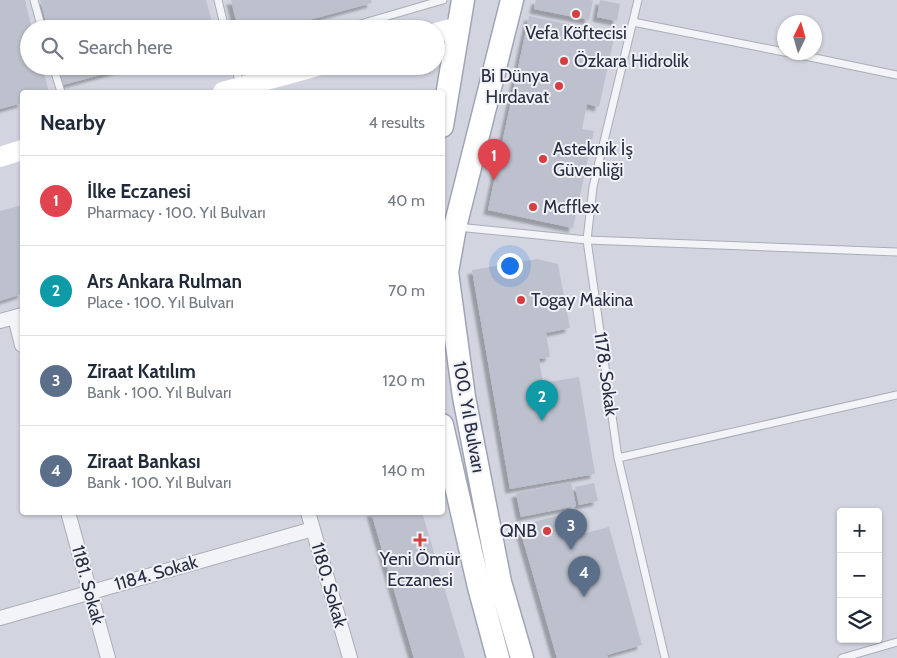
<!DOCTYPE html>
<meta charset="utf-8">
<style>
body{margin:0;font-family:Cabin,sans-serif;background:#f6f6f7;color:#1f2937}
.controls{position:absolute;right:15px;bottom:15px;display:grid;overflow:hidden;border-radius:5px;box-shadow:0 1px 4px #0004}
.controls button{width:45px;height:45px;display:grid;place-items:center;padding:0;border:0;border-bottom:1px solid #e0e1e3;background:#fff;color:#1f2937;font:25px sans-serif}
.compass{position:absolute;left:777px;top:15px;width:45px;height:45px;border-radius:50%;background:#fff;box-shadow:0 1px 4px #0004;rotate:5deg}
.you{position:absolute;left:509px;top:265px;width:18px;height:18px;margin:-12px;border:4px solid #fff;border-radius:50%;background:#1a73e8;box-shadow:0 0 0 8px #1a73e833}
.badge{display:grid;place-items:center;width:32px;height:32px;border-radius:50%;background:#1a73e8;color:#fff;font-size:16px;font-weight:700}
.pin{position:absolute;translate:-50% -41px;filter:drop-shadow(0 1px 2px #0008)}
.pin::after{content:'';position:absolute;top:26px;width:18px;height:15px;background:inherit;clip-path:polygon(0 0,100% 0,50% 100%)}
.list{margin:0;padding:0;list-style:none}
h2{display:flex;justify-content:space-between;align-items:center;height:65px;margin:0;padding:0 20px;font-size:21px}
h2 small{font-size:16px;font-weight:400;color:#747a83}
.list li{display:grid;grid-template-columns:32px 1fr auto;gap:15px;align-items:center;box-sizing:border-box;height:90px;padding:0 20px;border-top:1px solid #e0e1e3}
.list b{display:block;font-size:19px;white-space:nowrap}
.list p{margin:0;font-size:16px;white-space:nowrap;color:#747a83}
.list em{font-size:16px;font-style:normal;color:#747a83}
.icon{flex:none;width:28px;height:28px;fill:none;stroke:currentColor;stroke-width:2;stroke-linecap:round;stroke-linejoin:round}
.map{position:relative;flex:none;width:897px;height:658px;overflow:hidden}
.search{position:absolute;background:#fff;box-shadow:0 1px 4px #0004;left:20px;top:20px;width:425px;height:55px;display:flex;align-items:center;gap:12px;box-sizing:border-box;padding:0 18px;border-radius:28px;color:#747a83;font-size:19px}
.panel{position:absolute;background:#fff;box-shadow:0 1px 4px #0004;left:20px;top:90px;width:425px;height:425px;border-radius:5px}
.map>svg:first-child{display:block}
.built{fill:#d2d5df;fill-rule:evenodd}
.building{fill:#bdc1cd;filter:url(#shadow)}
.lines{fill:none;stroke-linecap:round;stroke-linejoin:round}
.lane-casing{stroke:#a9adb8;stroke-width:9}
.street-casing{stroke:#a9adb8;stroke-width:16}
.primary-casing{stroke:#9fa5b6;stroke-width:25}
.lane{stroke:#f3f4f8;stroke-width:7}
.street{stroke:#f3f4f8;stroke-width:14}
.secondary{stroke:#fff;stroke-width:20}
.primary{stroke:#fff;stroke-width:22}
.poi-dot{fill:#d63f40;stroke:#f0f2f7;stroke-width:2}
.labels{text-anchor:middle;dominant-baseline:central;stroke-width:4;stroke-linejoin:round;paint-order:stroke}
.poi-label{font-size:18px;fill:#282e42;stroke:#f0f2f7;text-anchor:start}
.street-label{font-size:18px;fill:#282e42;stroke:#f0f2f7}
</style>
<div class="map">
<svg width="897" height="658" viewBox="0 0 897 658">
<defs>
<filter id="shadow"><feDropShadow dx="-4.5" dy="4.5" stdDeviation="1" flood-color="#0004"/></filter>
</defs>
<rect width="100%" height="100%" fill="#e0e3ea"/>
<!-- built -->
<path class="built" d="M0,0H897V658H0ZM784,22H814V52H784ZM29,29H436V66H29ZM22,92H442V512H22ZM841,512H878V639H841Z"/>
<!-- building -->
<path class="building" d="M0,0H25L32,29H29V66H42L49,92H22V103L0,109Z
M40,0H206L214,29H48Z
M231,0H371L372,3L276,29H238Z
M536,0H590L593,1L589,20L534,9Z
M600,0L620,4L617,21L597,17Z
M529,16L615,34L599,107L587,104L582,129L594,131L573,228L488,210Z
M58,66H130V67L63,85Z
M22,205V294L0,301V211Z
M537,259L558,264L570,328L546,333L550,357L539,359L543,383L579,377L595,474L510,489L472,270Z
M571,482L576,506L521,517L516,493Z
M594,483L598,501L579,505L575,487Z
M371,512H422L465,658H414Z
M567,513L574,536L609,527L642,645L607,655L608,658H557L519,526Z"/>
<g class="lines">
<!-- lane casing -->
<g class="lane-casing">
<path id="lane" d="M34,0L42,29
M218,0L225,29
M638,0L593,187L587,240L618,458L665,658
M633,22L784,52
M357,25L443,0
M786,52L897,75
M53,66L61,92
M235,66L240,85
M457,227L587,240L897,252
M618,458L897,395
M842,658L897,642"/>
</g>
<!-- street casing -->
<g class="street-casing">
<path id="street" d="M15,317L22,345
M0,321L22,315
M68,512L108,658
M308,512L350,658
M0,618L313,529"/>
</g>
<!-- primary casing -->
<g class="primary-casing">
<path id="primary" d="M512,0L455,227L447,272L464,397L500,582L522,658
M442,126L463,0
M442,425L479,587L498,658"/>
</g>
<!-- lane -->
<use href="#lane" class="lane"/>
<!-- street -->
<use href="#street" class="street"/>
<!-- secondary -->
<path class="secondary" d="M436,33L459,27
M223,92L317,66
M0,157L22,150"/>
<!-- primary -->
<use href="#primary" class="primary"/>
</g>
<!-- markers -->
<g class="poi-dot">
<circle cx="576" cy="14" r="5"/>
<circle cx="564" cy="61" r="5"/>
<circle cx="559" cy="86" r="5"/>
<circle cx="543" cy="159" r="5"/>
<circle cx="533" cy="207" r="5"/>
<circle cx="521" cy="300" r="5"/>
<circle cx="547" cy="531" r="5"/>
<path d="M417.5 532.5h5v5h5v5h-5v5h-5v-5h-5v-5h5z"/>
</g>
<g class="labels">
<!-- poi labels -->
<g class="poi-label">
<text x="576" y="33" text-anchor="middle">Vefa Köftecisi</text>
<text x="574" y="61">Özkara Hidrolik</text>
<text x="549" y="76" text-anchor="end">Bi Dünya<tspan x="549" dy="21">Hırdavat</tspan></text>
<text x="553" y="149">Asteknik İş<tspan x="553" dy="21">Güvenliği</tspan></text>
<text x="543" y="207">Mcfflex</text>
<text x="531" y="300">Togay Makina</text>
<text x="537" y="531" text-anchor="end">QNB</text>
<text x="420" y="559" text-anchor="middle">Yeni Ömür<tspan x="420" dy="21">Eczanesi</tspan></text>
</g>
<!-- street labels -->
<g class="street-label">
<text transform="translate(606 374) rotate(82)">1178. Sokak</text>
<text transform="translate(469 417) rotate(80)">100. Yıl Bulvarı</text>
<text transform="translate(156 573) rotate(-16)">1184. Sokak</text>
<text transform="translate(88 585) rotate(75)">1181. Sokak</text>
<text transform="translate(329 585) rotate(74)">1180. Sokak</text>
</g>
</g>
</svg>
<div class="controls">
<button>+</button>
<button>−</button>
<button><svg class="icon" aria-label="layers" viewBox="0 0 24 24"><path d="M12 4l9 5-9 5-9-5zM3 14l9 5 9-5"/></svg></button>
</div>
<svg class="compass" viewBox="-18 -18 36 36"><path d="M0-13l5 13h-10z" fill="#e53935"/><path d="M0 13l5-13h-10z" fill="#747a83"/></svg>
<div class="you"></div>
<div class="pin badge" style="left:494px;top:180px;background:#e0444e">1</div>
<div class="pin badge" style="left:542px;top:421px;background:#0f9aa8">2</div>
<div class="pin badge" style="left:571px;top:550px;background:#5c6f8a">3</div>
<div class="pin badge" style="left:584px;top:597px;background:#5c6f8a">4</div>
<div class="search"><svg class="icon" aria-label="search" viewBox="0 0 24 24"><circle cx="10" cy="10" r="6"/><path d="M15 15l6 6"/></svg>Search here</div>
<section class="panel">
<h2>Nearby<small>4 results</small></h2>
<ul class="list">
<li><span class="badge" style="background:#e0444e">1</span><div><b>İlke Eczanesi</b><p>Pharmacy · 100. Yıl Bulvarı</p></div><em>40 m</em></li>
<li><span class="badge" style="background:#0f9aa8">2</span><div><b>Ars Ankara Rulman</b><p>Place · 100. Yıl Bulvarı</p></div><em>70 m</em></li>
<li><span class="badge" style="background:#5c6f8a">3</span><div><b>Ziraat Katılım</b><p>Bank · 100. Yıl Bulvarı</p></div><em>120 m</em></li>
<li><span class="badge" style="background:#5c6f8a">4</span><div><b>Ziraat Bankası</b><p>Bank · 100. Yıl Bulvarı</p></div><em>140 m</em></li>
</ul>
</section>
</div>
